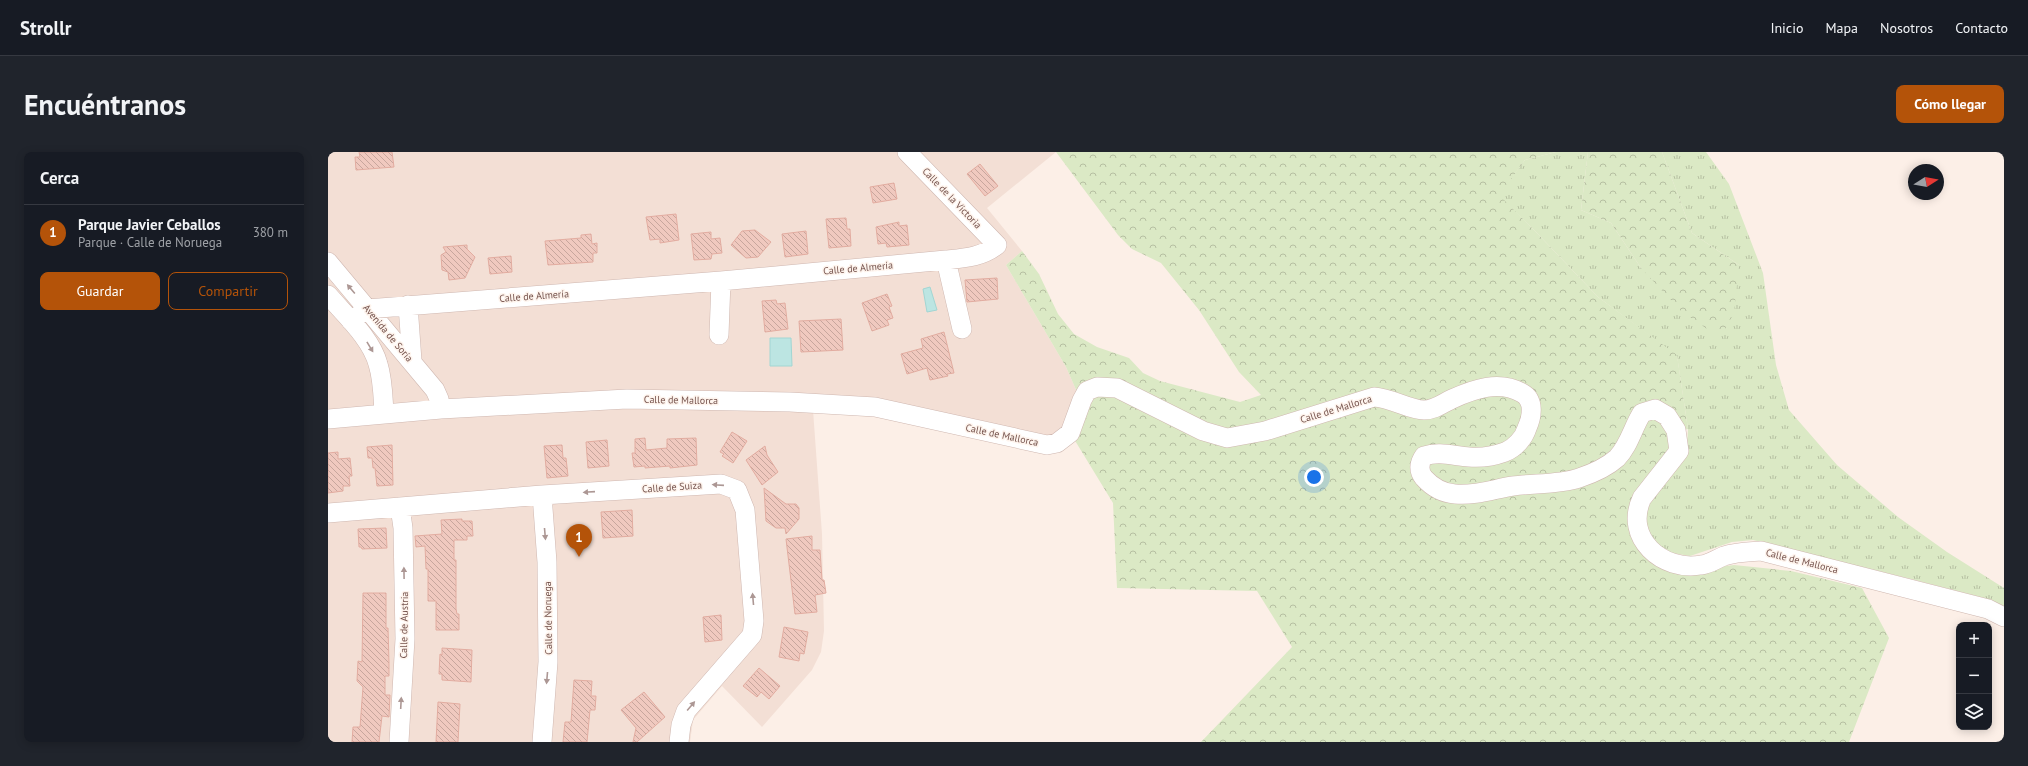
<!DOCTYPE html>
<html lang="es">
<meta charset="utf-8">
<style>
body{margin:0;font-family:"PT Sans",sans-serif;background:#20242c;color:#f1f3f6}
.controls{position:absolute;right:12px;bottom:12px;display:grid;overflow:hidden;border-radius:8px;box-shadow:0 2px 10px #0003}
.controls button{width:36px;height:36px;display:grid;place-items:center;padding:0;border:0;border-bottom:1px solid #363941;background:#171b24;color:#f1f3f6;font:20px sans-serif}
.compass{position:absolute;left:1580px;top:12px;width:36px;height:36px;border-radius:50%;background:#171b24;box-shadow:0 2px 10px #0003;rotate:79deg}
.you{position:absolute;left:986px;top:325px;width:14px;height:14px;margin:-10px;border:3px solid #fff;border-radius:50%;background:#1a73e8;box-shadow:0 0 0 6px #1a73e833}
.badge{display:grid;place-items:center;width:26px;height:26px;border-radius:50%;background:#b45309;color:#fff;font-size:13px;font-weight:700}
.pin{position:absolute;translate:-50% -33px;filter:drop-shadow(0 1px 2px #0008)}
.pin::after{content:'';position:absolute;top:21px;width:14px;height:12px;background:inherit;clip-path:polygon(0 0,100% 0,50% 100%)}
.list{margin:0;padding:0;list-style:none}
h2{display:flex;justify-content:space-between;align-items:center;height:52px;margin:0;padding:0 16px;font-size:17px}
h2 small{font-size:13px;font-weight:400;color:#9ea1a6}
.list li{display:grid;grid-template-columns:26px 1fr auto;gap:12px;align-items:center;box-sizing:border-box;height:56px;padding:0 16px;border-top:1px solid #363941}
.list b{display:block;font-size:15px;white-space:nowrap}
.list p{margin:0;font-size:13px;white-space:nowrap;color:#9ea1a6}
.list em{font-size:13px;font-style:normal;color:#9ea1a6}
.actions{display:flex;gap:8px;padding:12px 16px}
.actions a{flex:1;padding:9px 0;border:1px solid #b45309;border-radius:8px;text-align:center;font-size:14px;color:#b45309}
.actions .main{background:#b45309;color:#fff}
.icon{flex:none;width:22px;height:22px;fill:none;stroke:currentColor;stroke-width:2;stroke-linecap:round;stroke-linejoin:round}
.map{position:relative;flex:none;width:1676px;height:590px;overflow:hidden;border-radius:8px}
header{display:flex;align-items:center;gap:24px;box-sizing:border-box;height:56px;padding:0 20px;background:#171b24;border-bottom:1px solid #363941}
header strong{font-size:19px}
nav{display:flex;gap:22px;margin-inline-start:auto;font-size:14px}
.intro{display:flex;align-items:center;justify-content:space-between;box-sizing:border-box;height:96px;padding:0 24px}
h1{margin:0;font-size:28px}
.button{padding:10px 18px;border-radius:8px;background:#b45309;color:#fff;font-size:14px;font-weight:700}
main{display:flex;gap:24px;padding:0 24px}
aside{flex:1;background:#171b24;border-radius:8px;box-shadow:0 2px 10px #0003}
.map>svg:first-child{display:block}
.residential{fill:#f3dfd5}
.grass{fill:url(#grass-tufts)}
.forest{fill:url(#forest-crowns)}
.water{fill:#bce5e2;stroke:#a2d6d3}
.building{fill:url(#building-back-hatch);stroke:#e2aca0}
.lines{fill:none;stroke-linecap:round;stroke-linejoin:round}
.minor-casing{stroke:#cfb7b0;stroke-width:20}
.minor{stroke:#fff;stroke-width:19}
.oneway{fill:#ac9794}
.labels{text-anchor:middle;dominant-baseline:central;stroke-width:3;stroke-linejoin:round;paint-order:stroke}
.street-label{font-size:10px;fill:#74524c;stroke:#fef4ed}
</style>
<header>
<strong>Strollr</strong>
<nav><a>Inicio</a><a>Mapa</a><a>Nosotros</a><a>Contacto</a></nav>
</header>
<div class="intro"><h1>Encuéntranos</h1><a class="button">Cómo llegar</a></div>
<main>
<aside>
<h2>Cerca<small></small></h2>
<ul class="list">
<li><span class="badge">1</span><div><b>Parque Javier Ceballos</b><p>Parque · Calle de Noruega</p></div><em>380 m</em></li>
</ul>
<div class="actions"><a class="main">Guardar</a><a>Compartir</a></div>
</aside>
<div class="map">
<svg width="1676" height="590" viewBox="0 0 1676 590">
<defs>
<pattern id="grass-tufts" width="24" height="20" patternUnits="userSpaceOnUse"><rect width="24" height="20" fill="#dbe9c5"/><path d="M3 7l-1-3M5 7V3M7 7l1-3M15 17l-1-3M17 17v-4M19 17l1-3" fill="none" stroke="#b6bfa2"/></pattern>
<pattern id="forest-crowns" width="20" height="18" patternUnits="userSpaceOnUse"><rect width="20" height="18" fill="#dbe9c5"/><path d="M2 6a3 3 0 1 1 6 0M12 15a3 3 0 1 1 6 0" fill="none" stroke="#b6bfa2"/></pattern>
<pattern id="building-back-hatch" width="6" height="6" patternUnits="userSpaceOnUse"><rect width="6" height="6" fill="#f0c9bf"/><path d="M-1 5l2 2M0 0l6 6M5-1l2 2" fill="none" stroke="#c7a69d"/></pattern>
</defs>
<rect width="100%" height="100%" fill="#fcefe7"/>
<!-- residential -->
<path class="residential" d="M0,0H728L659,56L694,99L678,113L738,215L756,256L746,287L485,258L494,382L496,479L493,500L484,518L434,575L394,534L365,568L362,590H0Z"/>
<!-- grass -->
<path class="grass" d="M1228,0H1260L1253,58L1283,71L1313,116L1411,113L1364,81L1334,0H1378L1401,32L1435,121L1448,213L1461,258L1509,313L1570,365L1619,400L1676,436V454L1656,446L1583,427L1425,388L1404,390L1362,404L1344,401L1331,393L1321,382L1316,368L1317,355L1359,293L1360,277L1349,204L1270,145L1207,79L1170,43L1197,8Z"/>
<!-- forest -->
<path class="forest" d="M728,0H1228L1197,8L1171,43L1207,79L1270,145L1349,203L1360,277L1344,282L1345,300L1305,365L1350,420L1406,413L1463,419L1534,436L1561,486L1521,590H873L964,495L929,439L789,436L785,351L746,287L756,256L738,215L678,113L694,99L711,122L730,162L746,182L769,195L801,206L815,221L832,229L912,250L933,243L911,220L871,158L833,111L804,97L790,83Z
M1260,0H1334L1364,81L1411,113L1406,161L1392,186L1353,159L1313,116L1283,71L1253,58Z"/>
<!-- water -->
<path class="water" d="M602,135L609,158L599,160L595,137Z
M442,186H463L464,214H442Z"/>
<!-- building -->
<path class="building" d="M31,0H64L66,15L28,18L27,5H32Z
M652,12L670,34L657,44L639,22Z
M566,31L569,47L545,51L542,35Z
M348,62L351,88L332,91V87L322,88L318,65Z
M518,66L519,77H522L523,94L501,96L498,67Z
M571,70V74L579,73L581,93L559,95L558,91L550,92L548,75Z
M427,78L443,90L430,105L418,106L403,93L414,79Z
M478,79L480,102L457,105L454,82Z
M383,80V87L392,86L394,101L384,102L383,107L366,108L363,82Z
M263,82L264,92L269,91V101H265V110L220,113L217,89L253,86V83Z
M139,93V97L147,105L137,126L121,128L120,120L114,118L113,103L118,100L115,95Z
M183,104L184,120L162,122L160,106Z
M669,126L670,147L639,150L637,128Z
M559,142L564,154L561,155L565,166L559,168L561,173L544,179L534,151Z
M448,148L449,152L457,151L460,177L437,180L434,149Z
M513,167L515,198L473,200L471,169Z
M616,180L626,221L619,222L620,224L602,228L599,216L579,222L573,202L595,196L593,187Z
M404,280L419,289L405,311L394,304L396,302L392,300Z
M317,286L318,298L339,296V287L368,286L369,313L342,316V314L317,316V314L306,315L304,301H307V287Z
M279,288L281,314L260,316L258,290Z
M64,293L65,333L49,334L47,316H45L44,306H40L39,295Z
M234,293L235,306H238L240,324L219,326L216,294Z
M437,294L439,303L450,320L434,333L418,308Z
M10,300V307L22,306L24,324H21L22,334H15V339L0,341V301Z
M436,336L458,352H468L471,356V367L458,382L457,376H448L438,369Z
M304,358L305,384L275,386L273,360Z
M134,367V369H144L145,384H139V388H126V408H128V457L129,462H131V478H108V449H100V417H98L97,394L88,395L87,384L114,382L113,368Z
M58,376L59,396L34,397L33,395H31L30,377Z
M484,384V398H492L494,428H496L498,441L487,443L489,460L467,462L458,387Z
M35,441H58V476H60L61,510V524H57V543H62L61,565L54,564L51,590H24L25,575H32L35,535L29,529L30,509L34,510Z
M393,463L394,488L377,490L375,465Z
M456,475L480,480L476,502L472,501L471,509L451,505Z
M114,496L144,498L143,530L114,528V522H111L112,502L114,503Z
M431,516L452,534L441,547L433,540L429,545L415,534Z
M246,528L264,529L263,544H268L267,558H262L259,590H235L237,570H243Z
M316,540L337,565L309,590H305L308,576L293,558Z
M110,550L132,552L130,590H108Z"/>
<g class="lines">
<!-- minor casing -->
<g class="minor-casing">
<path id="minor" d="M618,108L634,177
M0,110L107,238L111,247L113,257
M0,143C17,163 43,186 50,212C55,228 55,245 56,261
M80,153L84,209
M23,169L39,157L393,129L618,108C637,106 654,105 669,93L579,0
M391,183L393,129
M0,267L113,257L299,247L462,250L547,255L719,293L729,291L742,281L754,248L759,239L769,235L789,236L875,279L899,286L937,279L1046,245C1064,246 1081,258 1096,258C1107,258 1115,251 1124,247C1146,237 1171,228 1194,241C1207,248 1204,265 1199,276C1196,286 1187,296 1177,300C1166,304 1153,306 1141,305C1126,304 1111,299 1096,304C1091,311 1090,319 1096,326C1105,336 1114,341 1127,342C1147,344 1166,337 1185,334C1206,331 1230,333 1251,326C1263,322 1279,315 1289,306C1301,294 1305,275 1314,261L1327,257L1339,264L1348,278L1351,299L1314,346C1295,386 1335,420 1373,413C1382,412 1388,407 1396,404C1408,400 1420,400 1433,399L1660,457L1676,465
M214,343L219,410L220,510L214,590
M0,361L214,343L393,332L409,338L417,358L426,469L424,483L358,559L353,573L351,590
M71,590L77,487L75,376L72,355"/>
</g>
<!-- minor -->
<use href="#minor" class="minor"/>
</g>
<!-- one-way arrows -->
<defs><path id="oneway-solid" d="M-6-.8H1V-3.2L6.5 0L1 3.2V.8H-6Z"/></defs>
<g class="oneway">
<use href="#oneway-solid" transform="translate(23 137) rotate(-130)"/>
<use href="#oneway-solid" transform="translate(42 195) rotate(59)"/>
<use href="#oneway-solid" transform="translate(390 333) rotate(-176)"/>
<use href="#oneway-solid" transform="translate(261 340) rotate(176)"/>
<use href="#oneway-solid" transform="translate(217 382) rotate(85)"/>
<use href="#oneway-solid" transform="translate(76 421) rotate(-91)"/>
<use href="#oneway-solid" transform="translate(425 447) rotate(-95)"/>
<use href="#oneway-solid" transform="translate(219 526) rotate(95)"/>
<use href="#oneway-solid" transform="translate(73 551) rotate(-87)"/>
<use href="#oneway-solid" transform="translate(363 554) rotate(-50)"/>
</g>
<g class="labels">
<!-- street labels -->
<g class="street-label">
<text transform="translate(624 46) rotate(46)">Calle de la Victoria</text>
<text transform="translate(530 116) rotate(-5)">Calle de Almería</text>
<text transform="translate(206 144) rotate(-4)">Calle de Almería</text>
<text transform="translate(60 181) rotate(50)">Avenida de Soria</text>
<text transform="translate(353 248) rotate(1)">Calle de Mallorca</text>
<text transform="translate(1008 257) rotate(-17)">Calle de Mallorca</text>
<text transform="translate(674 283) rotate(12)">Calle de Mallorca</text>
<text transform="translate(344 335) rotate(-4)">Calle de Suiza</text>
<text transform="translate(1474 409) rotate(14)">Calle de Mallorca</text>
<text transform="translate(220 466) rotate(-91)">Calle de Noruega</text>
<text transform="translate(76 473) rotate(-89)">Calle de Austria</text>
</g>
</g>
</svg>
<div class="controls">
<button>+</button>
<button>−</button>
<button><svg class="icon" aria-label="layers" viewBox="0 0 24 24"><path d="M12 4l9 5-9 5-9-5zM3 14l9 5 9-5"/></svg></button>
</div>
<svg class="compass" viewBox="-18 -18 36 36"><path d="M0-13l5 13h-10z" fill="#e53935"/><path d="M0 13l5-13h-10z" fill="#9ea1a6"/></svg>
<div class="you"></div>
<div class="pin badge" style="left:251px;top:405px">1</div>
</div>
</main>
